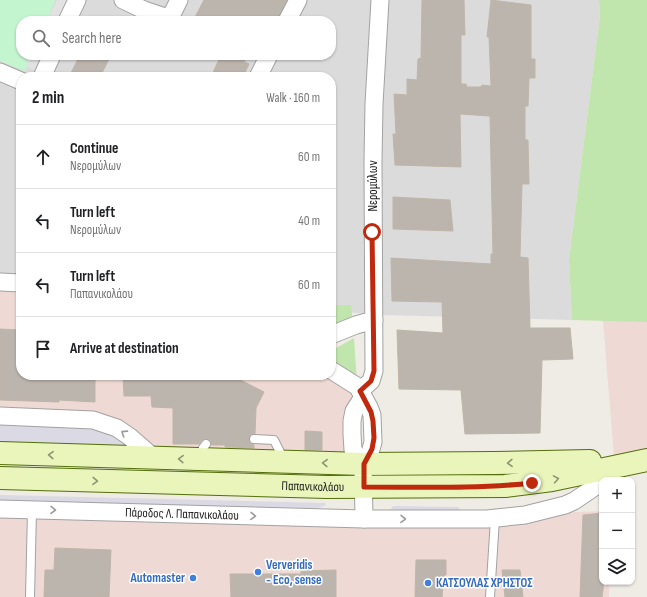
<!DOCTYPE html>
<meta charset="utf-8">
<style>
body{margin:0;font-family:"Sofia Sans Condensed",sans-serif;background:#f2f2f2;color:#202124}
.controls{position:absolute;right:12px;bottom:12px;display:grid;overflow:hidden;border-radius:8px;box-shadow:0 1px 3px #0004}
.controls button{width:36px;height:36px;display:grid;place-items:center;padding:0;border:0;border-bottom:1px solid #e0e0e0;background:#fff;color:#202124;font:20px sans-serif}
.stop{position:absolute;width:12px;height:12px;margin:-9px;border:3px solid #bf290d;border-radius:50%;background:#fff}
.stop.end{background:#bf290d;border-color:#fff;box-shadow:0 1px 4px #0008}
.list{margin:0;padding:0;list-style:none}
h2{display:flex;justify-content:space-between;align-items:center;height:52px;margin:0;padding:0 16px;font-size:17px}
h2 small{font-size:13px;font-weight:400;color:#757577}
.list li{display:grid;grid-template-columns:26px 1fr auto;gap:12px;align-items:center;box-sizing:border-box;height:64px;padding:0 16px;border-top:1px solid #e0e0e0}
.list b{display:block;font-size:15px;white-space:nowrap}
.list p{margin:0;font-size:13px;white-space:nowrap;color:#757577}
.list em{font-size:13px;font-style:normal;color:#757577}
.icon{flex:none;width:22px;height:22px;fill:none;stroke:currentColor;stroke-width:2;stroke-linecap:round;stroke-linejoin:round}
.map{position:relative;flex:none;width:647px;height:597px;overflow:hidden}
.search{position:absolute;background:#fff;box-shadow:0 1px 3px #0004;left:16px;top:16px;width:320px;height:44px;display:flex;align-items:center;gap:10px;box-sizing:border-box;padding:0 14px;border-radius:16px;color:#757577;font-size:15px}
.panel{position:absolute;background:#fff;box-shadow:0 1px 3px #0004;left:16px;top:72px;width:320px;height:308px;border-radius:16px}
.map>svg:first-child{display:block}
.residential{fill:#dcdbdb;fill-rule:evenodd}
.commercial{fill:#eed9d4}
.grass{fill:#c0e5ad}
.park{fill:#c3f6cf}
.parking{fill:#e2e2e2}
.plaza{fill:#dad9e4}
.building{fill:#bbb5ae;stroke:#bfb5a7}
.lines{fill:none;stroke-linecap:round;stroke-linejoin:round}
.service-casing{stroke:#a2a2a2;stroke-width:10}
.minor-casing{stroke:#a2a2a2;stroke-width:19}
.secondary-casing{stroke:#546e0c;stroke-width:24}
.service{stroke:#fff;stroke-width:8}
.minor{stroke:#fff;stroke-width:17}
.secondary{stroke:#e9f5bb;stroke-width:22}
.oneway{stroke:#9a9a9a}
.oneway2{stroke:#8e9474}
.route{stroke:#bf290d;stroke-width:5}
.shop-dot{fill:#3f7fe0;stroke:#fff;stroke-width:1.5}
.labels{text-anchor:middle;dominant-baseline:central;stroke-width:3;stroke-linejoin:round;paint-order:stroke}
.street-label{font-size:13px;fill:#1e1e1e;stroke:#fff}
.shop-label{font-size:13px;font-weight:bold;fill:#366cbe;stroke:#fff;text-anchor:start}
</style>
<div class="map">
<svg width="647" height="597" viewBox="0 0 647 597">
<rect width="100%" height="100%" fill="#eeece4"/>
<!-- residential -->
<path class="residential" d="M0,0H599L600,16L569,260L572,320L382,315L331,311V77H21V277H0ZM21,21H331V55H21Z"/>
<!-- commercial -->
<path class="commercial" d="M0,277H21V375H331L357,384L364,460L157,456L0,414Z
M603,320L647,322V453L614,457Z
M0,507L549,513L602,511V582H609V597H0Z"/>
<!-- grass -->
<path class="grass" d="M599,0H647V322L572,320L569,260L600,16Z
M331,305H351L353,323L331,333Z
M354,338L357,384L331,366V351Z"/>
<!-- park -->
<path class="park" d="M0,0H55L47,21H21V55H32L25,71L0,61Z"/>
<!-- parking -->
<path class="parking" d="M57,0H70L60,21H47Z
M31,55H44L36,71L26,66Z"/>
<!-- plaza -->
<path class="plaza" d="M0,417L93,420L154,458L0,451Z
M0,495L325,503L326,505L318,508H308L263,507L241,514L0,508Z
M393,506L458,507L461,512L390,511Z"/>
<!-- building -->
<path class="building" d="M204,0H287L277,21H193Z
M422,0H464L465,35H461V84H466L467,87H481L482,85L491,86L489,37H487L491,0L531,5V59H535V78H529L528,106H525V140H528L529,184H522L520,257L528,258L530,328H570L573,359L542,360L540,433L465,434L461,390L399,389L397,330L443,333L442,302L392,301L391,258L491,264V254H493L490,116L460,114L461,167L395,165L393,134H396L394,94L407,95V79L417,80L418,59L421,58Z
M80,55H111L100,77H69Z
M221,55H248L244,62L249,64L243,77H211Z
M393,197L450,200L453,231L393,229Z
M0,329L21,330V375H95V402L59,400V402L0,400Z
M123,375H231L264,392L256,408L255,434H251L249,438L251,443L254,445V448L225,447V445H211L210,440L206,439L202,440L199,444H173V408L152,407L151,396H124Z
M305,431L322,432V450H305Z
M602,513V582H604L602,597H580L583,515Z
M55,548L111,550L109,597H44L45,570H54Z
M416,560H446V575H444L442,597H415Z
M336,570V597H231L230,574H301V571Z
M502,570H520L523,597H505Z"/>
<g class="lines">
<!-- service casing -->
<g class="service-casing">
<path id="service" d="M254,439L274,440L280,452
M203,448L206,444
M30,597L32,510
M490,597L495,519"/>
</g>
<!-- minor casing -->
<g class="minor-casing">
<g id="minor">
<path d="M123,0L144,10L165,17L172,14L179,0"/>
<path d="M67,21L77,0"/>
<path d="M287,21L298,0"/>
<path d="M0,72L21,81"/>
<path d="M42,77L52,55"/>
<path d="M258,77L269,55"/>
<path d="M0,282L21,283"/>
<path d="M331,335L356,325L374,320"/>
<path d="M331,370L358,387L369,407L372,415L373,442L370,453L363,464L364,519"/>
<path d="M360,391L371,381L374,371L373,161L374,104L380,0"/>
<path d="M363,397L354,411L352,421V434L353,450L363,464"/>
<path d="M0,416L93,420L117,428L130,437L154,458"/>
<path id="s1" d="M0,509L364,519H487L525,515L565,505L574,501L602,482"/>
</g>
</g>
<!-- secondary casing -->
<g class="secondary-casing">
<g id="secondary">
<path d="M0,453L363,464L494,463L590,461"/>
<path id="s2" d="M0,478L327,487L505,486L552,480L647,460"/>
</g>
</g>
<!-- service -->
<use href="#service" class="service"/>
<!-- minor -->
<use href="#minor" class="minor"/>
<!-- secondary -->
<use href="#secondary" class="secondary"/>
</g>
<!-- one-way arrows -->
<defs><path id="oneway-chevron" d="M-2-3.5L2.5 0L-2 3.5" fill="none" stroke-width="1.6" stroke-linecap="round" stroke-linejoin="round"/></defs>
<g class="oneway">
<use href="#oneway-chevron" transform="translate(124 433) rotate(-147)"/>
<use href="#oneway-chevron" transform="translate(53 510) rotate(1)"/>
<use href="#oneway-chevron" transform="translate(253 516) rotate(1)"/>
<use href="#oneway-chevron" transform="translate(403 519) rotate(1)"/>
</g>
<g class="oneway2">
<use href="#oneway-chevron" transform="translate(51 455) rotate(-178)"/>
<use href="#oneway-chevron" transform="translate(181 459) rotate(-178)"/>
<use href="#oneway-chevron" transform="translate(325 463) rotate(-178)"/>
<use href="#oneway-chevron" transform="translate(510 463) rotate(179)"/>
<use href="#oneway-chevron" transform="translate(556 479) rotate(-10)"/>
<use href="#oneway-chevron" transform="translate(95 481) rotate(2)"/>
</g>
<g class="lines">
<!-- route -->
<path class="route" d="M372,232L374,371L371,381L360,391L371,412L373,421L374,438L372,449L364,464V487C420,487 477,489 532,483"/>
</g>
<!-- markers -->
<g class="shop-dot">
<circle cx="258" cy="572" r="4"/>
<circle cx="193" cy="578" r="4"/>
<circle cx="428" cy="583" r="4"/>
</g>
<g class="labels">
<!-- street labels -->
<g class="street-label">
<text transform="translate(373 186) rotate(-90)">Νερομύλων</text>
<text stroke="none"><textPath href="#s2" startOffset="313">Παπανικολάου</textPath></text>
<text stroke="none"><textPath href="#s1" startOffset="182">Πάροδος Λ. Παπανικολάου</textPath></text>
</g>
<!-- shop labels -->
<g class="shop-label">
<text x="266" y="565">Ververidis<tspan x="266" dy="15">- Eco, sense</tspan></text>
<text x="185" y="578" text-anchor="end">Automaster</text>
<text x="436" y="583">ΚΑΤΣΟΥΛΑΣ ΧΡΗΣΤΟΣ</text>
</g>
</g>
</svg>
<div class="controls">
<button>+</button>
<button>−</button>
<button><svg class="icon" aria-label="layers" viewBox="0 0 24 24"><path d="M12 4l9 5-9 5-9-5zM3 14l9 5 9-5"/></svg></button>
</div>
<div class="stop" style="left:372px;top:232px"></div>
<div class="stop end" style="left:532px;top:483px"></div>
<div class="search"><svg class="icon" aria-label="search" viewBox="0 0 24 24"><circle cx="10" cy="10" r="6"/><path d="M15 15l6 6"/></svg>Search here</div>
<section class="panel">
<h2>2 min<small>Walk · 160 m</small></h2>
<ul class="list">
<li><svg class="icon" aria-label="ahead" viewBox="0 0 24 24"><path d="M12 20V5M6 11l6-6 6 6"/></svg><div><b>Continue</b><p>Νερομύλων</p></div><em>60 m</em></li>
<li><svg class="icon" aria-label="left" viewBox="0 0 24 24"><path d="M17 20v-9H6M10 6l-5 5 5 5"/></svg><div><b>Turn left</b><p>Νερομύλων</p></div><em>40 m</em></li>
<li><svg class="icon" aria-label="left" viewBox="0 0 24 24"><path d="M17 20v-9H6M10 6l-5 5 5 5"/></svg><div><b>Turn left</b><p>Παπανικολάου</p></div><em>60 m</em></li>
<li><svg class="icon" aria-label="arrive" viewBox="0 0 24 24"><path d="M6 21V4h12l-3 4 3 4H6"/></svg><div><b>Arrive at destination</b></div></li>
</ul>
</section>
</div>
